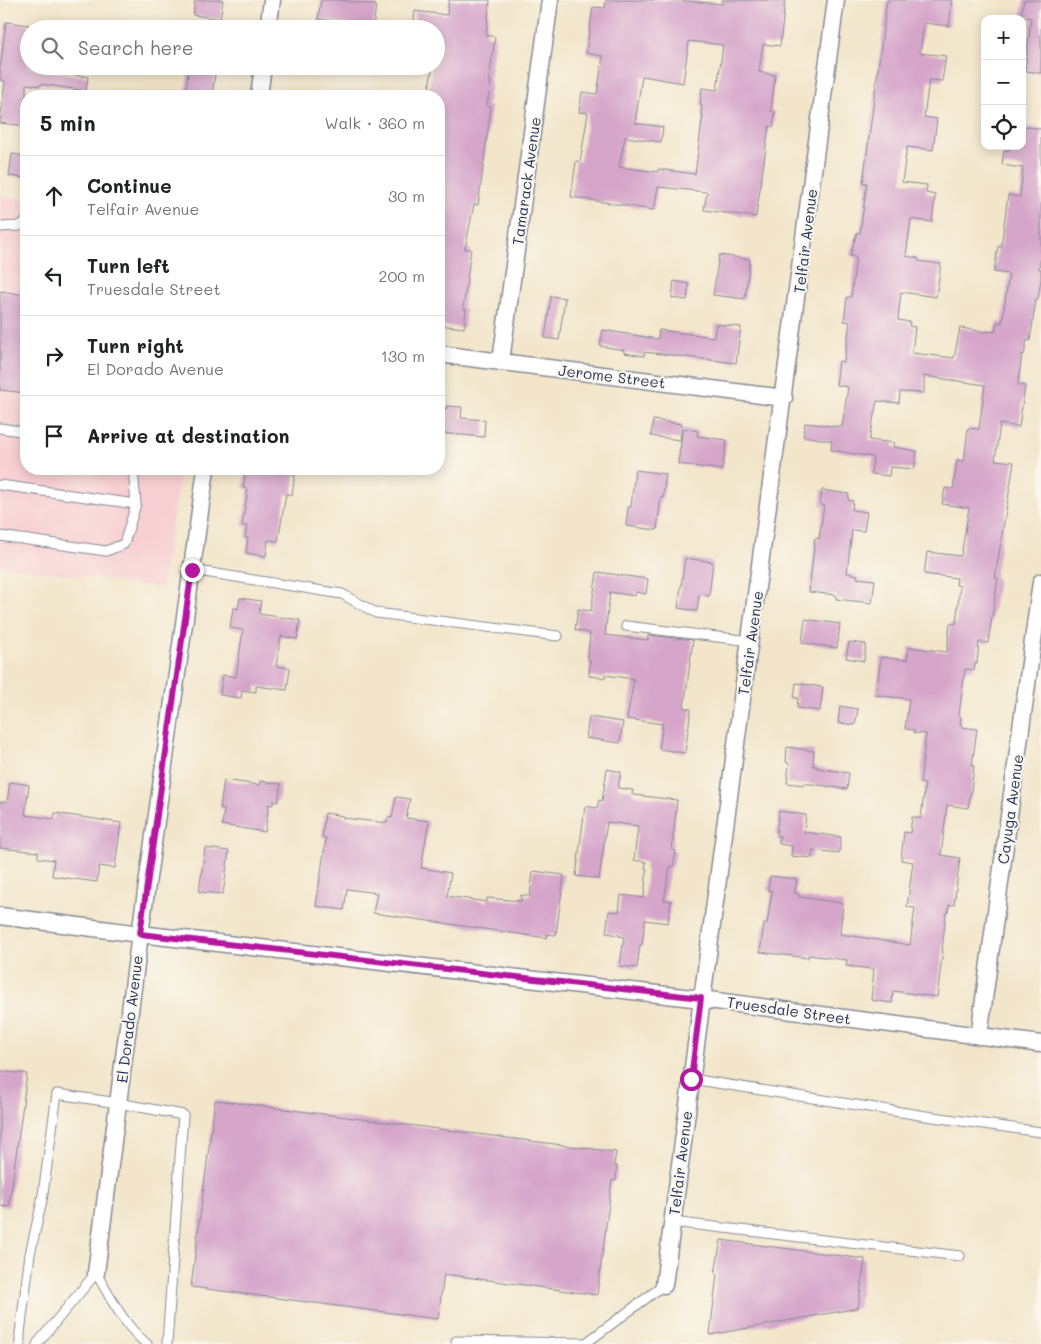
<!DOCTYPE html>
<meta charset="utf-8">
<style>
body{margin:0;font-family:Mali,sans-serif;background:#f2f2f2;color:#202124}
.controls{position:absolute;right:15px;top:15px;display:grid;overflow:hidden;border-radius:10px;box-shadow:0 2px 12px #0003}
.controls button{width:45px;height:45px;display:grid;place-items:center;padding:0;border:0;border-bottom:1px solid #e0e0e0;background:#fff;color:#202124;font:25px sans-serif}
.stop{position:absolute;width:15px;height:15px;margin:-11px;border:4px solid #b5179e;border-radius:50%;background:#fff}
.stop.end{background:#b5179e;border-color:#fff;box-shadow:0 1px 5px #0008}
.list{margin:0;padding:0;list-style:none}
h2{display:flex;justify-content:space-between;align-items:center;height:65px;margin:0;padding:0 20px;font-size:21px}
h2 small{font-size:16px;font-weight:400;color:#757577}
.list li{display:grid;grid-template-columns:32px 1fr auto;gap:15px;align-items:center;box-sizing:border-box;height:80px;padding:0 20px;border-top:1px solid #e0e0e0}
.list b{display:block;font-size:19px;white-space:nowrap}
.list p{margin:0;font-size:16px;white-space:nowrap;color:#757577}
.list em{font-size:16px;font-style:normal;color:#757577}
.icon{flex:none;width:28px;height:28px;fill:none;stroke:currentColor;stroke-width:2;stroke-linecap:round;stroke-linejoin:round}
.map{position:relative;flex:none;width:1041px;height:1344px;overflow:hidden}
.search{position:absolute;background:#fff;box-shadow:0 2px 12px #0003;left:20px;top:20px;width:425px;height:55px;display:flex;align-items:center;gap:12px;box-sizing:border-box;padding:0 18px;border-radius:28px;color:#757577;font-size:19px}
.panel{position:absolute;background:#fff;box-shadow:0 2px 12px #0003;left:20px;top:90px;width:425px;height:385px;border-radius:20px}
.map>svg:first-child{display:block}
.built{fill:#f7cfd2}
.building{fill:#d5a5ca;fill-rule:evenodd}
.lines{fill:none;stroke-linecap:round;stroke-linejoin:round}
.service-casing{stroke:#868a94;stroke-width:11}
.minor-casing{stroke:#868a94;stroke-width:19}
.service{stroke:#fff;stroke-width:9}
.minor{stroke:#fff;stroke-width:16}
.route{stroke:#b5179e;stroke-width:6}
.labels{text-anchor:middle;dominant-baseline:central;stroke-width:4;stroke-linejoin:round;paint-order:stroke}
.street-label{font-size:15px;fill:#1b2f5e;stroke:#fbf7ec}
</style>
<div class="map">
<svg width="1041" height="1344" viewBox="0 0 1041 1344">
<rect width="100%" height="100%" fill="#fbf7ec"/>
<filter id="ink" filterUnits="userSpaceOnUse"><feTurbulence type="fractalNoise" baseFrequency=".02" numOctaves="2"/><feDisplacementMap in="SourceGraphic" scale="10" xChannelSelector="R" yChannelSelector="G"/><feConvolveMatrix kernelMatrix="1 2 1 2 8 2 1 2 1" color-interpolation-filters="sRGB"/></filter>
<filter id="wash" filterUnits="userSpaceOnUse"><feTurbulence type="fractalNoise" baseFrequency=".0096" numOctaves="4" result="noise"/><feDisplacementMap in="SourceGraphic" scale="20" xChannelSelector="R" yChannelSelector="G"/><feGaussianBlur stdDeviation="1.12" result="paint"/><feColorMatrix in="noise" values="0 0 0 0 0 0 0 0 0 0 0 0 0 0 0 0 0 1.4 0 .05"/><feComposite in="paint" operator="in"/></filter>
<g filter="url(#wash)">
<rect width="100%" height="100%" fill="#f2e5ca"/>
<!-- built -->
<path class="built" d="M0,196L26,200V469H181L161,588L0,565Z"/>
<g id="blocks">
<!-- building -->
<path class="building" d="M195,0H223L220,19L193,15Z
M321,0H340L376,5L373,28L318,19Z
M449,0H490L486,35L495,37L489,80L491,81L487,106L491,107L483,169L478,205L474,204L465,249H471L463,309H466L464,328L439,325L442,308L439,307V95L428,94L432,70L433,66H436L437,29H413L415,11L447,15Z
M606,0H675L722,4V0H785L780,46L763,44L759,72L775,75L771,111L775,112L773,127L769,126L756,217L704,210L707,192L658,187L654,210L571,197L576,161L580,162L588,113L579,112L582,92L597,94L603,56L586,53L593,7L605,8ZM689,41L723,45L717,90L702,88L700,105H702L701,114H703L695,174L658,169V172L619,167L625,137L661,142L663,127L635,123L642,76L683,83Z
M887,0H952L949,26L924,23L920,53L946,56L942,81L929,80L924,117L937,119L933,150L907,147L902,182L927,185L926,193L935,195L932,222L911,219L906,256L918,258V261L941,264L936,297L901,292L898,320L910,322L909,326L915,327L912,353L954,358L960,328L987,332V331L995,332L997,322L1002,323L1009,274L994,272L998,246L1001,247L1008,195L1020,197L1023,168L1002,165L1004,150H1009L1010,146H1022V126L1041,129V255L1039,269H1041V279L1038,299H1036L1030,341L1027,340L1024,355L1022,354L1018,385L1025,386L1019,427L1000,424L995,460L1014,462L995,578H998L988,643L979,642L977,663H975L974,670L965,669L959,715L961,717L960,724H962V727L977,729L972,766H974L971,792L968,808L947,805L941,855L960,858L954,905H949L948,913H946L942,950H943L937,997L893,991L892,1003L871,1000L874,969L846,966L847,960L808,955V958L760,952L764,924H767L772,891L768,890L770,876L797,879L795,893L800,895L799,897L843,903L840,934L910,945L915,908L907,907L913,862L901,860L904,832L910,833L912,817L921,818L925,784L920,783L926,734L914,733V730L905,729L909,699L876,695L881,657L907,660L909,647L947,652L950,623L956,624L960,586L956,585L957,578L924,574L927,552L961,556L969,508L942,504L945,488L953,489L957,460L964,461L968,428L979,429L985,385L924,376V393L900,392L899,403L877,401L869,440L894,443L893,447L917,451L914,469L890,467L889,476L871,474L873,457L831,450L832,441L803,436L805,423L842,427L848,387L836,385L839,361L844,362L850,322L844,321L847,297H851L856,257L850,256L857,232L860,233L867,183H863Z
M1024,0H1041V73L1025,71L1031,18L1021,16Z
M6,22L29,25V68L88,77L86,91L41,84L40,86L26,84V126L0,123L5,81L0,80V69Z
M189,66H216L212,96H185Z
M12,154L26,156V178L9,176Z
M719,255L750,259L745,299L713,295Z
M674,281L689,284L687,300L672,298Z
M0,291L26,295V393L0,390Z
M551,296L565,298L559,340L545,338Z
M716,324L741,327L736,363L645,352L644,356L624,353V350L600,346L603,330L658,339L659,330L714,337Z
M447,406L462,407L461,418L485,420L484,437L439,433V408L446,409Z
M653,420L682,424L680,440L651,436Z
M683,428L698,431L697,436L727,440L722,470L678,464Z
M246,469H270L269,472L295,474L292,495L286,494L278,541L268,540L266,556L246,553L248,538H245L247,526H242L248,489L243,488Z
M635,470L666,474L663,498L661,497L657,530L626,526L628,507H631Z
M822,490L849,494L848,500L853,501L852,510L867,512L864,531L852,530L847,573L858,575L857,578L875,580L872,603L836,599V595L809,592L815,538L819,539L824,505H820Z
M685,558L713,562L709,596L699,595L697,611L678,608Z
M597,572L648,579L646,594L636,592L635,596L610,592L605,635L648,640V635L693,640L684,708L691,709L685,753L659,749L663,724L627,719L634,679L605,675V678L589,676L590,660H588V656L590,633L575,630L578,609L591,611Z
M240,598L261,601L259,614L300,620L297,639L281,636L276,666L290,668L287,690L256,686V692L242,690L241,698L220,695L223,675L236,677L243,630L230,628L233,608L238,609Z
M805,619L840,624L837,648L802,643Z
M849,642L866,644L864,661L846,658Z
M796,683L823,687L820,711L797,708L798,698H794Z
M840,706L858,709L855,725L838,723Z
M589,717L623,722L620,743L586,738Z
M787,747L814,751L813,766H817V768L849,773L847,789L804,783V785L787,783L789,763L786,762Z
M607,769L621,772L618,788L633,790L632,794L634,795L677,800L672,850L676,851L673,867L670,866L664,900L671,901L668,923L645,920L642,945H640L637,968L620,966L624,937L619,936V935L606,933L609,911L619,912L621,895L644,898L647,869H645L646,862L634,860L638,826L607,822L599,879L576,876L585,806L597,808L599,800L602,801Z
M224,780L259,785L260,781L281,784L278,802L273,801V805L269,804L265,832L222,825L224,809L220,808Z
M10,782L29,785L25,815L54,819L55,813L121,823L115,868L99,866L97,882L52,876L54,860L38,858V852L0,848V802H7Z
M396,797L410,799L406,818L429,821L421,868L451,873L447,896L487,902V898L521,901V895L530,896L533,871L564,875L556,935L547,934V938L373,913L377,893L347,889L344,910L316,906L326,838L322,837L325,813L343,816V818L387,823L388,817L392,818Z
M779,811L806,815L804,832L841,837L839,853L813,850L812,858L791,856L792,846L779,844L780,836H776Z
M205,848L229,851L223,894L199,892Z
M0,1071L27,1074L9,1207L0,1206Z
M215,1100L616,1152L614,1165L617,1166L616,1181L612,1180L597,1295L444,1274L438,1319L191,1287Z
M721,1240L865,1259L858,1308L710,1335L717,1274L715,1273Z"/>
</g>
</g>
<g filter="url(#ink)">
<use href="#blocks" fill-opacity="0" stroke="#868a94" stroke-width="1"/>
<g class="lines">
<!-- service casing -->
<g class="service-casing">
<path id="service" d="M268,26L294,29
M0,227L19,226L26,222
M0,428L26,432
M0,485L136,504
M0,536L106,551L124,544L136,504L133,469
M192,570L342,594L376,613L558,636
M626,626L751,641
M691,1079L926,1116L1041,1132
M672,1222L960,1256
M456,1341L586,1343L664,1285
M20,1344V1333L30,1254L42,1201L57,1094L118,1103L183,1115L167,1344
M37,1344L96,1273C111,1298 124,1326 147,1344"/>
</g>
<!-- minor casing -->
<g class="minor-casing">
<path id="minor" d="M268,29L272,0
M259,96L263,66
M439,354L784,398
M501,361L550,0
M0,916L140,934L701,999L1041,1044
M979,1036L1041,582
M96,1273L140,934L206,469
M664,1285C719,856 780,429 836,0"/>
</g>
<!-- service -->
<use href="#service" class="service"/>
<!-- minor -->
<use href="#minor" class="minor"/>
</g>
</g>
<g class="lines" filter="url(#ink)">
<!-- route -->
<path class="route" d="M192,570L140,934L701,998L691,1079"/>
</g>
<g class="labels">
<!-- street labels -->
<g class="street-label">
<text transform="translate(526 181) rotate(-82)">Tamarack Avenue</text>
<text transform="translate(805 241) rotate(-83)">Telfair Avenue</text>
<text transform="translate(612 376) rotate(7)">Jerome Street</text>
<text transform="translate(750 643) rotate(-82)">Telfair Avenue</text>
<text transform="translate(1010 809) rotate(-82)">Cayuga Avenue</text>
<text transform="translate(789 1010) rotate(8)">Truesdale Street</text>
<text transform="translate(129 1019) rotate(-83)">El Dorado Avenue</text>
<text transform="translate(680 1163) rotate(-83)">Telfair Avenue</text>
</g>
</g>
</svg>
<div class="controls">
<button>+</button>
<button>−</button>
<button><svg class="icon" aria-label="locate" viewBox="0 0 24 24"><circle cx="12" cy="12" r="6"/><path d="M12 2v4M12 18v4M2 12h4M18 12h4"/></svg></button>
</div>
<div class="stop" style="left:691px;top:1079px"></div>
<div class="stop end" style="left:192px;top:570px"></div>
<div class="search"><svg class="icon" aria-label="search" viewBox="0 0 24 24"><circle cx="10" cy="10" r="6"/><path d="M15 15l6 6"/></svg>Search here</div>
<section class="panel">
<h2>5 min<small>Walk · 360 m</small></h2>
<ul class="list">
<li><svg class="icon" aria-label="ahead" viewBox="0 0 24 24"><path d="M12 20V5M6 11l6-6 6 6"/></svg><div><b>Continue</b><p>Telfair Avenue</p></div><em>30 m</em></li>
<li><svg class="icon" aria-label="left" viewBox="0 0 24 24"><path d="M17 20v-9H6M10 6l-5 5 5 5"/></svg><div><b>Turn left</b><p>Truesdale Street</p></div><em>200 m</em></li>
<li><svg class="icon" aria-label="right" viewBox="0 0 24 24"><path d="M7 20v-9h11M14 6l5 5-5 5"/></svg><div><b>Turn right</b><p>El Dorado Avenue</p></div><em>130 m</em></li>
<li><svg class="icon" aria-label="arrive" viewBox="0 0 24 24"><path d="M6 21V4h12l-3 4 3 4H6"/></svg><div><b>Arrive at destination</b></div></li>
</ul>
</section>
</div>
